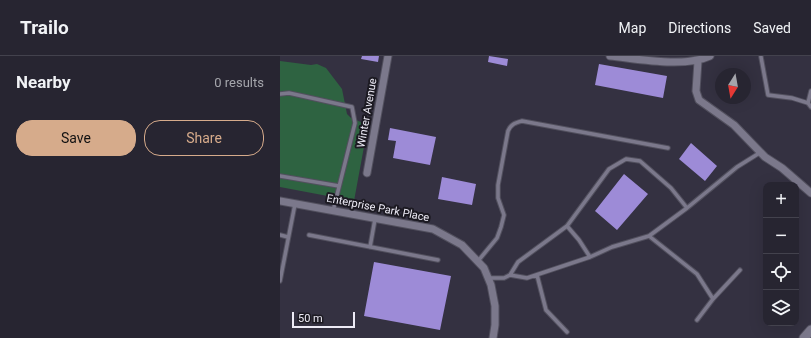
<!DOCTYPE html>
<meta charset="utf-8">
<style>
body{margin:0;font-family:Roboto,sans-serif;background:#2f2d39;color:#f1f3f6}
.controls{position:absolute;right:12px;bottom:12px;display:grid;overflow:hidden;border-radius:8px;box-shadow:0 4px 16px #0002}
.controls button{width:36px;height:36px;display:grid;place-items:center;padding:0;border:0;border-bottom:1px solid #43424d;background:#272531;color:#f1f3f6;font:20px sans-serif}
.compass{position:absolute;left:435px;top:12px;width:36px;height:36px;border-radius:50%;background:#272531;box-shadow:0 4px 16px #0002;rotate:191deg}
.scale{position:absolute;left:12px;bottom:10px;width:63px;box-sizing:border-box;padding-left:4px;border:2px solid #edebf6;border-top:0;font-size:11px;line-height:14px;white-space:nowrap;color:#edebf6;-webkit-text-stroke:3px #1c1a22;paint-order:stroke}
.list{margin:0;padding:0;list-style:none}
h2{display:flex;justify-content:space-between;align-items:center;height:52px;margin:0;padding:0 16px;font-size:17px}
h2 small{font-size:13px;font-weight:400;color:#a4a5ab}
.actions{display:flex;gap:8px;padding:12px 16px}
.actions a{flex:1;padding:9px 0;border:1px solid #d6ab8b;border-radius:16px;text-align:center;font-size:14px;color:#d6ab8b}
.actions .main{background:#d6ab8b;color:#111}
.icon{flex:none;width:22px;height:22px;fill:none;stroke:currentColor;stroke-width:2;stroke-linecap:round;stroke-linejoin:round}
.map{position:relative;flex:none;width:531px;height:282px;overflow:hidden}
header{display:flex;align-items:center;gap:24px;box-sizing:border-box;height:56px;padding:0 20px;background:#272531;border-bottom:1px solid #43424d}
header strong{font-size:19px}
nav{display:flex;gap:22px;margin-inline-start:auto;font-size:14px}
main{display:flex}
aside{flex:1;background:#272531}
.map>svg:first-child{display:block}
.green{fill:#2e6341}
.building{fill:#9d8bd7}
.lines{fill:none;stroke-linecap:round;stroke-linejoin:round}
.service-casing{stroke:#52505e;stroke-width:5.5}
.minor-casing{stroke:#52505e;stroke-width:9}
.tertiary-casing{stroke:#52505e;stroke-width:11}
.service{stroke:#7b788b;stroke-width:3.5}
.minor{stroke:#7b788b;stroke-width:7}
.tertiary{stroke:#7b788b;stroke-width:9}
.labels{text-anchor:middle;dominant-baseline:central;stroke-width:4;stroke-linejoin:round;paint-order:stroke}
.street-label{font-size:11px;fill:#edebf6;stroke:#1c1a22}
</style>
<header>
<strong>Trailo</strong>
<nav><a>Map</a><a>Directions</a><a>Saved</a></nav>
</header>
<main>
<aside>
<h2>Nearby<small>0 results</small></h2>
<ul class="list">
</ul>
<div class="actions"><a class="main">Save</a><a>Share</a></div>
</aside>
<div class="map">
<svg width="531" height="282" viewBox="0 0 531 282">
<rect width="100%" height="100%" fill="#343141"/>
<!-- green -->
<path class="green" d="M0,5L31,9L37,8L46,12L62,33L67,58L71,62L88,69L74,145L0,131Z"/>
<!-- building -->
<path class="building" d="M82,0H99L98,6L81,3Z
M209,0L228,3L227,10L208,6Z
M319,8L387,20L383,42L315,29Z
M110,72L156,81L150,109L113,102L116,85L108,84Z
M411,87L437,110L425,125L399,103Z
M344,118L368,138L337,174L315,155Z
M162,121L196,128L192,149L158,143Z
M94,206L171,220L160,274L84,260Z"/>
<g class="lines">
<!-- service casing -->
<g class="service-casing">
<path id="service" d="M481,1L488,39L512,42L528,47
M531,35L528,47L531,51
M0,38L9,37L72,51L75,67L53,155
M0,120L59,130
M287,170L329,113L346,103L360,105L391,132L407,152
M0,179L8,181
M29,179L158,204
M369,180L417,218L433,243
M90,191L95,163
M198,205L217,182L221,171L224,159L218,142V129L228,75C231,68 235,67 242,65L388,92
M230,219L247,222L310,201L332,191L369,180L407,152L457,111L481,96
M257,219L266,254L287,276
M208,222H224L230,219L238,206L287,170L299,184L310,201
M0,225L15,148
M417,264L433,243L460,214"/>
</g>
<!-- minor casing -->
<g class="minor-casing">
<path id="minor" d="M330,0C359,3 404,12 430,0
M418,5L416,35L419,44L454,69L485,101L502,112L531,137
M87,117L108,0
M0,145L153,173L182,189L204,212L211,229L215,250V269L213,282"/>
</g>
<!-- tertiary casing -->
<g class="tertiary-casing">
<path id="tertiary" d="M524,282L531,274"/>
</g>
<!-- service -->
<use href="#service" class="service"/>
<!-- minor -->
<use href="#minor" class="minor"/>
<!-- tertiary -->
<use href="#tertiary" class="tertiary"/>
</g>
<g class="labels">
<!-- street labels -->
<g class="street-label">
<text transform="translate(87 57) rotate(-80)">Winter Avenue</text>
<text transform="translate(98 152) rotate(11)">Enterprise Park Place</text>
</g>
</g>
</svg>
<div class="controls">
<button>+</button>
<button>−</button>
<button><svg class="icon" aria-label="locate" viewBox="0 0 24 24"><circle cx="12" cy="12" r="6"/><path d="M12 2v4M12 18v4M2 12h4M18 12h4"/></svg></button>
<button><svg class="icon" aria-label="layers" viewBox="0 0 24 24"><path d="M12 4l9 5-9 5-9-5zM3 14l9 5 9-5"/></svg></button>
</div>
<svg class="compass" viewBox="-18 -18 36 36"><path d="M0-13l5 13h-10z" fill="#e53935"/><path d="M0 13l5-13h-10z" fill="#a4a5ab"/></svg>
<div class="scale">50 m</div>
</div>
</main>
